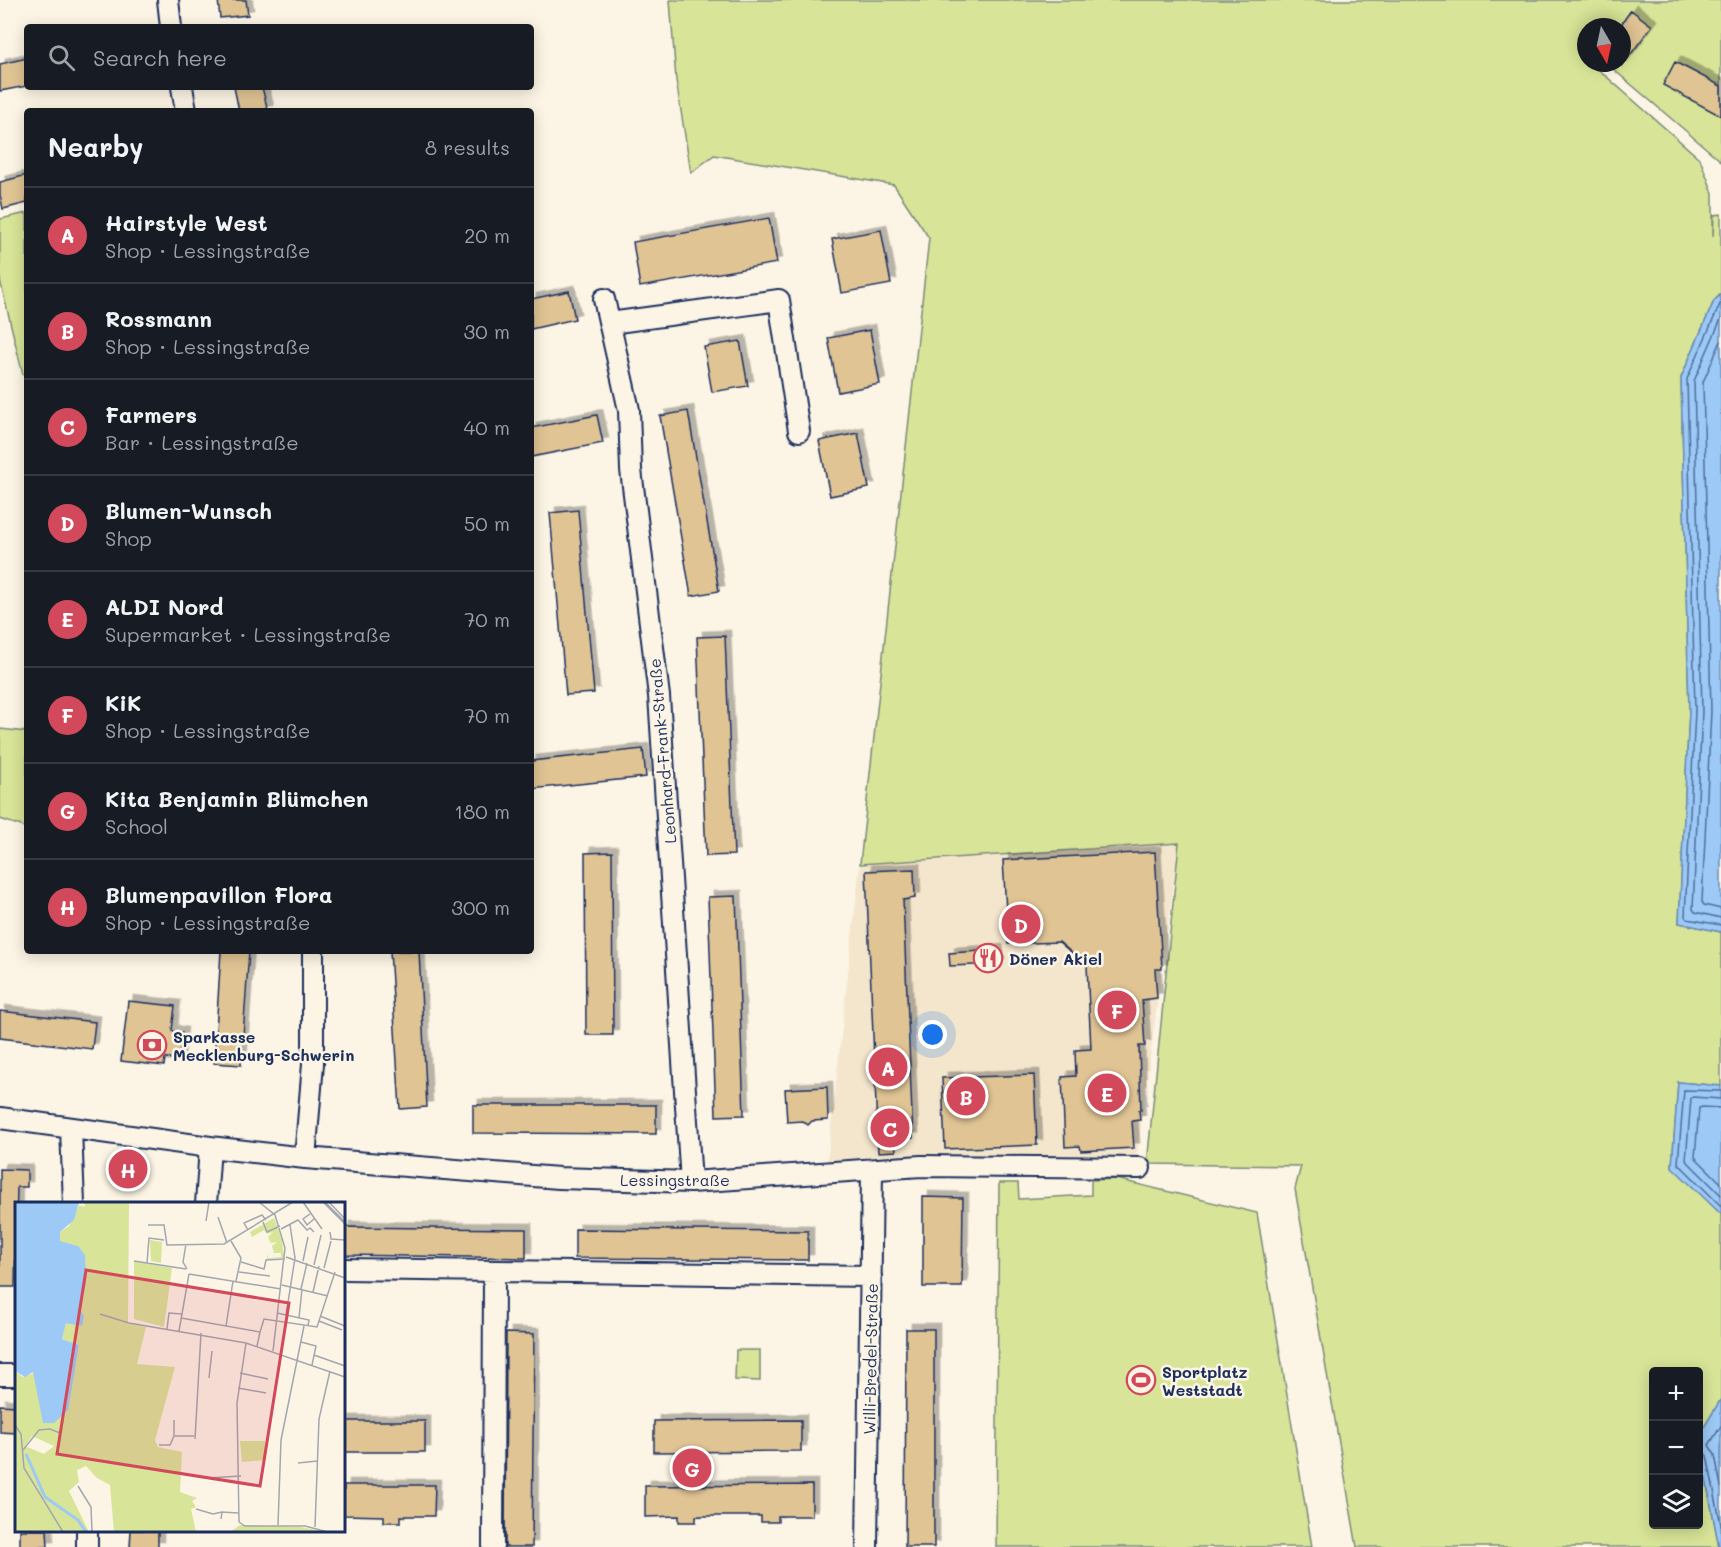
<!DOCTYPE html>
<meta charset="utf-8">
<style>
body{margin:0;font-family:Mali,sans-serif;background:#20242c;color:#f1f3f6}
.controls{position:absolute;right:18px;bottom:18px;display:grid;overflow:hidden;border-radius:6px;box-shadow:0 3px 15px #0003}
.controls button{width:54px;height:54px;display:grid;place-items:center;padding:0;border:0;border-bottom:2px solid #363941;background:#171b24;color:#f1f3f6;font:30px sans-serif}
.compass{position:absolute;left:1577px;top:18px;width:54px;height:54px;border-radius:50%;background:#171b24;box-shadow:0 3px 15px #0003;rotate:171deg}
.you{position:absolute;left:933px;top:1035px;width:21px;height:21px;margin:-15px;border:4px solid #fff;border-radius:50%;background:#1a73e8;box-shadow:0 0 0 9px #1a73e833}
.badge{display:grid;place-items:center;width:39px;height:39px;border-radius:50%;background:#d1495b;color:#fff;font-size:20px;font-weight:700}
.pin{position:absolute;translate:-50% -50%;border:3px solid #fff;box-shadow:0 2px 6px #0006}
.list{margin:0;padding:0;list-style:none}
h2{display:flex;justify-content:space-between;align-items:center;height:78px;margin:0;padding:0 24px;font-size:26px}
h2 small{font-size:20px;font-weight:400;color:#9ea1a6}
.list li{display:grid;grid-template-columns:39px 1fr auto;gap:18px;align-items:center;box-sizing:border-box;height:96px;padding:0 24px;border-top:2px solid #363941}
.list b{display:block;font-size:22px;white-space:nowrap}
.list p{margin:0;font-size:20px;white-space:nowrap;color:#9ea1a6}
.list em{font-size:20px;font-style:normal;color:#9ea1a6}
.icon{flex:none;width:33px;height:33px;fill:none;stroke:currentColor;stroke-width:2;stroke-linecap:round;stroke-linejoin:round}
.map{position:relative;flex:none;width:1721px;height:1547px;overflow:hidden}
.search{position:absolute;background:#171b24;box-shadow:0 3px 15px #0003;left:24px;top:24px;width:510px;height:66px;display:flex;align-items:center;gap:15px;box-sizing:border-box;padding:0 21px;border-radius:6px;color:#9ea1a6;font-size:22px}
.panel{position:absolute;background:#171b24;box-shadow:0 3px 15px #0003;left:24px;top:108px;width:510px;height:846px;border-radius:6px}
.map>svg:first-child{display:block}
.built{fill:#f4e6cd}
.green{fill:#d8e497;stroke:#7a8a7a;stroke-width:1.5}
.water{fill:#9cc9f6;stroke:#688bb9;stroke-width:1.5}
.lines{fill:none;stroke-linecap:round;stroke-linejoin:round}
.shore{stroke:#4f6d9b;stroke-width:1.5}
.building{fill:#e0c494;stroke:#1b2f5e;stroke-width:1.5;filter:url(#shadow)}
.street-casing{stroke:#1b2f5e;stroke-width:24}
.street{stroke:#fcf5e5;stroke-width:20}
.labels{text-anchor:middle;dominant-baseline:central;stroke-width:5;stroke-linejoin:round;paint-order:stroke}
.street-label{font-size:16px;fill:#1b2f5e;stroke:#fcf5e5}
.poi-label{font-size:16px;font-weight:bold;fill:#1b2f5e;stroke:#fcf5e5;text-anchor:start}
.inset-river{fill:none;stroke:#9cc9f6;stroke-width:3}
.inset-road{fill:none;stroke:#a2a6af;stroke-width:1.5}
.view{fill:#d1495b;fill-opacity:0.15;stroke:#d1495b;stroke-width:3}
.inset-edge{fill:none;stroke:#1b2f5e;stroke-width:3}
</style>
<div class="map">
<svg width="1721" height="1547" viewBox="0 0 1721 1547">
<defs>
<filter id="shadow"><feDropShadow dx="5.5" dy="-5.5" stdDeviation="0" flood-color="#0004"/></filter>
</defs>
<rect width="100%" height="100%" fill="#fcf5e5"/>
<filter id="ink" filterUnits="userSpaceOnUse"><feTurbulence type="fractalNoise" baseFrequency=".0167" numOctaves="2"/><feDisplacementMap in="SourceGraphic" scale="12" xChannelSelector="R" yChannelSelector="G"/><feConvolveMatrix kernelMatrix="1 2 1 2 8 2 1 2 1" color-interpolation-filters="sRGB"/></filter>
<g filter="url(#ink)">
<!-- built -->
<path class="built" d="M1179,843L1136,1162L826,1173L860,864Z"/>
<!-- green -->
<path class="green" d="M670,0H1721V161L1606,63H1622V27H1586V63H1591L1700,159L1713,193V237L1714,215L1721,214V294L1714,301L1681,378L1689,711L1679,923L1721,932V1086L1678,1082L1672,1166L1721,1214V1399L1699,1437L1698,1372H1654V1524H1698L1699,1444L1719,1547H1357L1295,1189L1301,1166L1147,1164L1179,843L860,864L929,238L894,185L714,155L691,173L676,80Z
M27,213V375H23L0,280V219Z
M0,729L27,732V828L0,819Z
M1116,1179L1257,1213L1312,1547H996L999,1183H1018L1019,1199L1091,1195V1180Z
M736,1350H760V1381L735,1380Z"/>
<!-- water -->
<path class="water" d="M1721,294V932L1679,923L1689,711L1681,378L1714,301Z
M1678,1082L1721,1086V1214L1672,1167Z
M1721,1399V1547H1719L1698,1437Z"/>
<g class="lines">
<!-- shore -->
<path class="shore" d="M1721,302L1687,379L1695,711L1685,916L1687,919L1721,925
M1721,319L1694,381L1702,711L1693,909L1695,912L1721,918
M1721,341L1703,382L1711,711L1702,902L1704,905L1721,909
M1721,1091L1684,1090L1678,1163L1721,1206
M1721,1099L1693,1097L1691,1098L1686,1160L1721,1195
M1721,1108L1702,1107L1699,1108L1695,1157L1721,1183
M1721,1426L1709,1445L1715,1455L1721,1487
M1698,1452H1704L1707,1456L1721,1525"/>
</g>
<!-- building -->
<path class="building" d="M218,0H246L248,15L220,18Z
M1631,10L1652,26L1622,66V23Z
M27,58V86L0,91V64Z
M1675,62L1721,86V116L1663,85Z
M234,87H262L268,111H239Z
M27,175V203L3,209L0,195V182Z
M769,218L777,263L640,287L633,242Z
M881,230L891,284L842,293L832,239Z
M569,291L575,319L531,329V299Z
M870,330L880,384L838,392L828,338Z
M740,341L748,386L712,392L704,347Z
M688,411L719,591L691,596L660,416Z
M597,415L603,443L531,457V428Z
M858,433L869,488L830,496L819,441Z
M578,510L594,693L566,695L550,513Z
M725,636L734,855L706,856L697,637Z
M643,749L646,777L531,789V761Z
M612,852L613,1035H586L585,853Z
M1155,852L1162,969H1155L1157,998L1142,1000L1145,1046H1139L1141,1110H1139L1140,1120L1132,1121L1134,1148L1081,1151L1080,1146L1065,1147L1062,1077L1076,1076L1075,1050L1091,1049L1087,966L1059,942L1008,944L1003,860Z
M914,869L915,898L903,900L913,1138L895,1139L896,1151L878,1152L866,871Z
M736,896L744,1115L716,1116L708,897Z
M997,950L999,964L950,966L949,953Z
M221,951H249L241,1065L214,1063Z
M390,951H419L427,1107L400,1109Z
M128,1001L175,1006L172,1031L182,1033L179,1060L165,1058L164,1066L121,1061Z
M0,1011L95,1022L92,1049L0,1038Z
M1034,1075L1037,1145L945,1149L942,1078Z
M827,1087L828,1120L812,1121L808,1125L803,1121L787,1122L785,1089Z
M473,1105H656V1134L473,1133Z
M123,1159H132L138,1165V1180H123L117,1174V1165Z
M0,1169L27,1170V1187H17L15,1287H0Z
M923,1197L963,1198L962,1287H923Z
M344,1227L526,1229V1258L344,1255Z
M575,1229L808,1231V1260L575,1258Z
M906,1329H934V1547H905Z
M506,1333L534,1334L532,1547H505Z
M0,1405L16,1406V1433L0,1432Z
M801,1420V1451L654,1452V1421Z
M344,1421H425V1452H344Z
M344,1485H435L434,1516H401V1522H384V1516L344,1515Z
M812,1485V1516H778V1522H761V1516H696V1522H679V1516L645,1517V1486Z
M20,1530H47L48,1547H20Z
M131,1530H158V1547H130Z"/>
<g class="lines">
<!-- street casing -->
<g class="street-casing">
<path id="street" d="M168,0L171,27
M182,87L186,111
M604,299L629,410L631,470L659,696L691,1182
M610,323L779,300L799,431
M0,1118L210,1147L305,1158L559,1178L691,1182L921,1166L1140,1168
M71,1129L74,1204
M305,1158L313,1064V951
M206,1204L210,1147
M344,1269L871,1276
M0,1375H16
M87,1530V1547
M493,1547L494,1271
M867,1547L872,1171"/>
</g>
<!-- street -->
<use href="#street" class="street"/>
</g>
</g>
<!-- icons -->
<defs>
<g id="restaurant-ring" transform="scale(1.5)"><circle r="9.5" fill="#fcf5e5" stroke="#d1495b" stroke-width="1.5"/><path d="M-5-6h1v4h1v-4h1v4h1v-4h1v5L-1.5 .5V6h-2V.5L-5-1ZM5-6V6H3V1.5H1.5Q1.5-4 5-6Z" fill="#d1495b"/></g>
<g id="bank-ring" transform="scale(1.5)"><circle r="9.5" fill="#fcf5e5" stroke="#d1495b" stroke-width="1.5"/><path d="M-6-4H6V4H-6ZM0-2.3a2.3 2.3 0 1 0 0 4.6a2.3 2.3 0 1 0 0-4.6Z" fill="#d1495b"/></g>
<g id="stadium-ring" transform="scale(1.5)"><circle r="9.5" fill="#fcf5e5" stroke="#d1495b" stroke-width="1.5"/><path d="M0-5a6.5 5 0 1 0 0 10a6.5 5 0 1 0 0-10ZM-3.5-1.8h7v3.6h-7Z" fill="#d1495b"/></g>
</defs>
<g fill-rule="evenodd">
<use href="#restaurant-ring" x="988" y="958"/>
<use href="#bank-ring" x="152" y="1045"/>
<use href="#stadium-ring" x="1141" y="1380"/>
</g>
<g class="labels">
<!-- street labels -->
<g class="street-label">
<text transform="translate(662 751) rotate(-95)">Leonhard-Frank-Straße</text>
<text x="675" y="1179">Lessingstraße</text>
<text transform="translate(870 1359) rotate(-89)">Willi-Bredel-Straße</text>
</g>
<!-- poi labels -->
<g class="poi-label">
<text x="1009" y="958">Döner Akiel</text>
<text x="173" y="1036">Sparkasse<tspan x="173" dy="18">Mecklenburg-Schwerin</tspan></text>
<text x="1162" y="1371">Sportplatz<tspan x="1162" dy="18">Weststadt</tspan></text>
</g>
</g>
<!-- overview -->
<g transform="translate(15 1202)">
<rect width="330" height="330" fill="#fcf5e5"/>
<path d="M69,0H114L113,121L131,125L122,162L160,165L140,238L143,245L167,250L165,290L182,296L177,299L181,305L176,307L181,330H99L95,283L82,276L71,264L62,268L64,280L54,289L74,330H0V169L8,175L19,171L31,220L36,221L59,168L64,143L47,137L51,120L67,124L63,44L45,40V30L54,24L64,3L70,5ZM17,234L39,244L29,252L10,244ZM259,16L267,38L269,56L252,57V51L253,56L266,55V51H259L257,44L262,40L256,41L253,35L258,30L252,32L249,28L237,35L235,30ZM135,38L147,40L146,61L136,59ZM119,59L157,66L149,125L119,117ZM225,239H250L251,258L227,260ZM225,323L286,325L312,330H215Z" fill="#d8e497" fill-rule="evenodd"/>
<path d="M0,0H64L59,18L45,30V39L63,44L70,53L71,82L64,107L69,114L67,124L51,121L47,137L64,143L53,208L39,221H28L18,170L10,175L0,169Z" fill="#9cc9f6"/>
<path class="inset-river" d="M11,252L30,295L63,318L71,330"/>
<path class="inset-road" d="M244,0L260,13L270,46L258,149M288,0L307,27M308,0L330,22M310,0L330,20M314,0L330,17M295,12L288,17L292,23L299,17M203,15L212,41M191,19L194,0M248,20L252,30L265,24M133,23H149L152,43L209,42L278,0M266,27L283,18L292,28L295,26L299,30M233,28L229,21L247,13L251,18M315,30L316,37L330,38M216,39L226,56L221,79M171,42L168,60L172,67M271,55L330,76M119,59L171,67M288,59L293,35M226,60L249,67L251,58L270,57M132,61L134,36L149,38M299,63L306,33M309,66L316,39M224,70L255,74M174,72L266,87M267,83L313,94M286,87L292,61M298,90L304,64M216,91L238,95M262,111L294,118L293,124M85,112L114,121L231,141L330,175M271,113L280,56L275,23M305,114L330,124M166,116L245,130L242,144M284,116L287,87M304,119L327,128M211,124L218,79M152,127L154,111L167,112M164,129L174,72M245,130L249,117L302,125L320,70M286,140L301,144L297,163M299,153L330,164M225,171L253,177M194,176L197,149M223,186L251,191M159,218V234H179M0,223L6,232L9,266L48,330M180,237L186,131M144,243H155L159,234M8,248L24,228L35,227L45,231M283,261L302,259M192,276L226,274M63,284L76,305L77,330M181,307L198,312L207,310M206,317L207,310L223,311M224,320L222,201L231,141M224,320L230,324H290L313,330M263,323L266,238L289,124M300,325L304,217L315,169"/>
<path class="view" d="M71,68L274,101L245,284L42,252Z"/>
<rect width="330" height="330" class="inset-edge"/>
</g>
</svg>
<div class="controls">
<button>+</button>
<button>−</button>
<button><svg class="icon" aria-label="layers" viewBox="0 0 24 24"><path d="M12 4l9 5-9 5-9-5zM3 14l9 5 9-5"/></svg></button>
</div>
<svg class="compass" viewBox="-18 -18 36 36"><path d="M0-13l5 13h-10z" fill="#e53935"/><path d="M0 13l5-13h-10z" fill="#9ea1a6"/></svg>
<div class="you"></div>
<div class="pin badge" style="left:888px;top:1067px">A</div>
<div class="pin badge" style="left:966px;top:1096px">B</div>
<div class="pin badge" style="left:890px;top:1128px">C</div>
<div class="pin badge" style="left:1021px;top:924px">D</div>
<div class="pin badge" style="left:1107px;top:1093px">E</div>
<div class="pin badge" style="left:1117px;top:1010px">F</div>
<div class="pin badge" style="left:692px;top:1468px">G</div>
<div class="pin badge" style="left:128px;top:1169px">H</div>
<div class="search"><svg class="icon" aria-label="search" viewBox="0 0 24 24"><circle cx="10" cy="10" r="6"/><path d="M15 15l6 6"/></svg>Search here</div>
<section class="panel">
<h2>Nearby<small>8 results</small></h2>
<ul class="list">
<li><span class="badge">A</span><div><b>Hairstyle West</b><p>Shop · Lessingstraße</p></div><em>20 m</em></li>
<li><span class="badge">B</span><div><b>Rossmann</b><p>Shop · Lessingstraße</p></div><em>30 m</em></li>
<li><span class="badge">C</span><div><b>Farmers</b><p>Bar · Lessingstraße</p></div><em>40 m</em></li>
<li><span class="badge">D</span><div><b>Blumen-Wunsch</b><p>Shop</p></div><em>50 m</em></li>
<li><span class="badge">E</span><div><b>ALDI Nord</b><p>Supermarket · Lessingstraße</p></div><em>70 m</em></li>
<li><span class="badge">F</span><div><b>KiK</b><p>Shop · Lessingstraße</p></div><em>70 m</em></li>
<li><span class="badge">G</span><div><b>Kita Benjamin Blümchen</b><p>School</p></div><em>180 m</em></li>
<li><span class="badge">H</span><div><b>Blumenpavillon Flora</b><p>Shop · Lessingstraße</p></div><em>300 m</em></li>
</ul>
</section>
</div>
